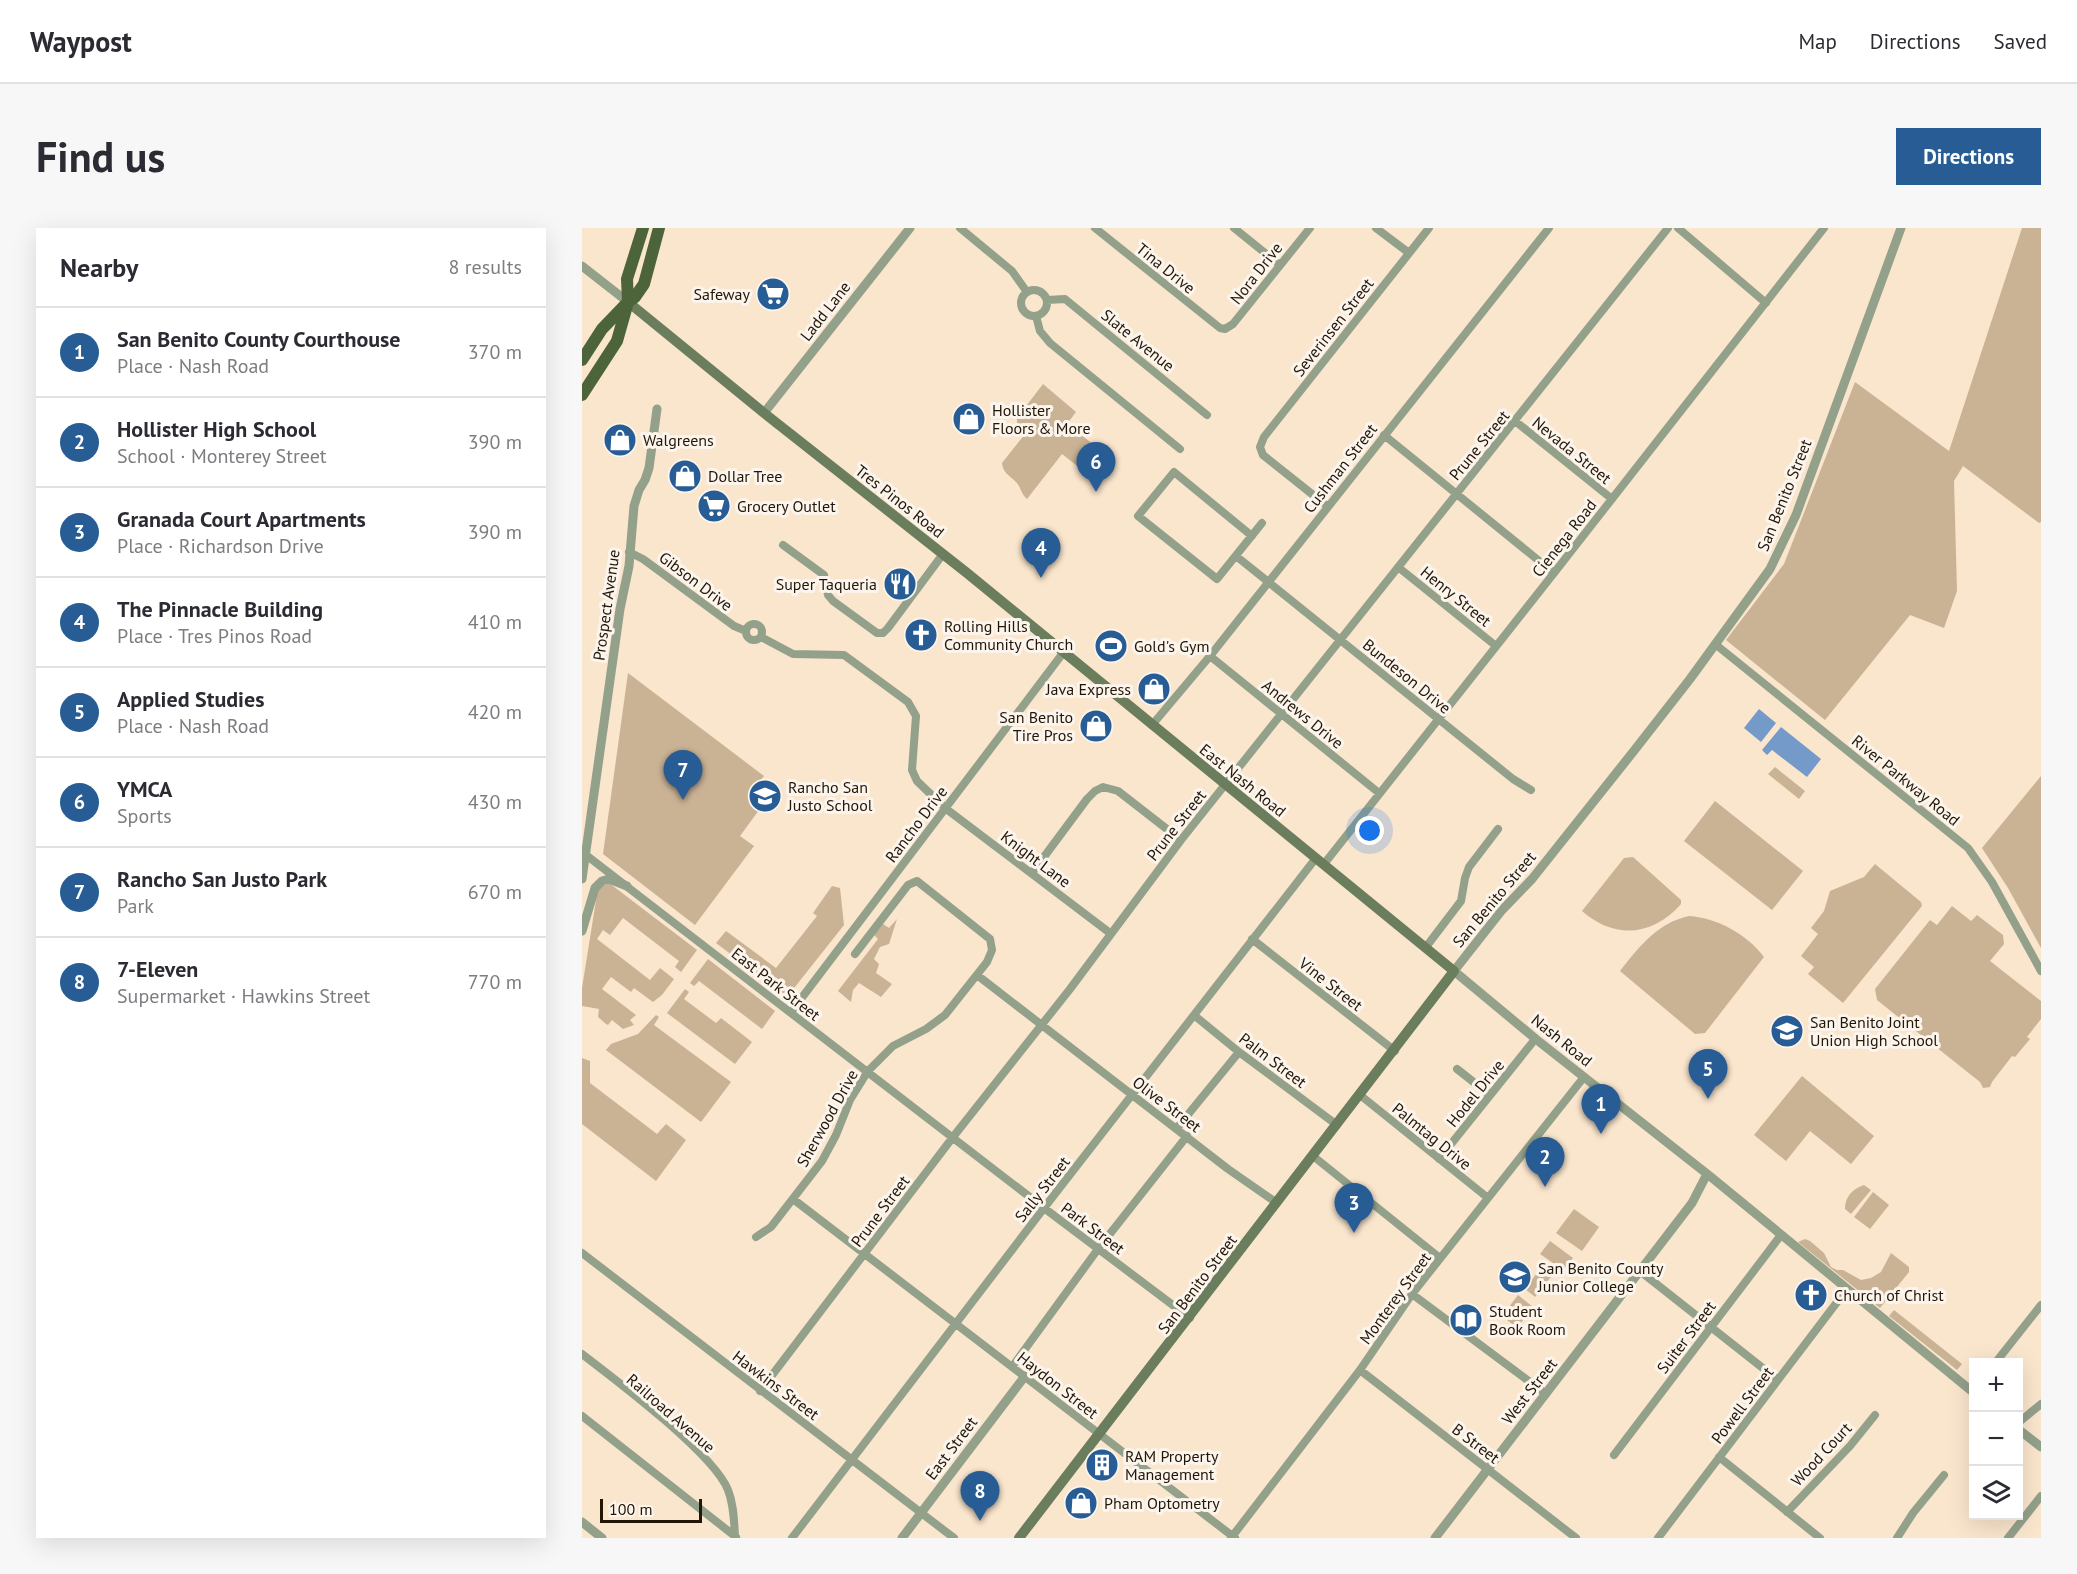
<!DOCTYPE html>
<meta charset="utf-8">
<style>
body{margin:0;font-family:"PT Sans",sans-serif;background:#f7f7f7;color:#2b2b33}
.controls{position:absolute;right:18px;bottom:18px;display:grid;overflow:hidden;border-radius:0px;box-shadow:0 6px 24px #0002}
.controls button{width:54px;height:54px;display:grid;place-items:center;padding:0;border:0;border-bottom:2px solid #e1e1e2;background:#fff;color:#2b2b33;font:30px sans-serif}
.scale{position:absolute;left:18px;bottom:15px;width:102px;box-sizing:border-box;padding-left:6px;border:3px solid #221607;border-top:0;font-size:16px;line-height:21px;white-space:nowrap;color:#221607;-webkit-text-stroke:4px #fcf5ed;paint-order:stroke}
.you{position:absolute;left:788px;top:603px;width:21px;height:21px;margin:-15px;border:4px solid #fff;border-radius:50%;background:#1a73e8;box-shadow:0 0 0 9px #1a73e833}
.badge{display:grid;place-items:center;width:39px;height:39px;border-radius:50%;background:#275c94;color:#fff;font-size:20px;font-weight:700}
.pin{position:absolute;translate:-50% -50px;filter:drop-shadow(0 2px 3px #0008)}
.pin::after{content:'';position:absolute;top:32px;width:21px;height:18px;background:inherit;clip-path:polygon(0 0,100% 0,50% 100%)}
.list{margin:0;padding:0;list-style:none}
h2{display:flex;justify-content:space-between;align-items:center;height:78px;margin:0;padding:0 24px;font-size:26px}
h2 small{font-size:20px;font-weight:400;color:#7c7c81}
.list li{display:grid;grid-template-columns:39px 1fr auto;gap:18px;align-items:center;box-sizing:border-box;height:90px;padding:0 24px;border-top:2px solid #e1e1e2}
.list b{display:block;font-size:22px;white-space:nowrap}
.list p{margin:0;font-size:20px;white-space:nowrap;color:#7c7c81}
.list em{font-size:20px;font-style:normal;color:#7c7c81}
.icon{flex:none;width:33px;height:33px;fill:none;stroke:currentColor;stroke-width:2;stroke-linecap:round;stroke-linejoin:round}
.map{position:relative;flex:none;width:1459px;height:1310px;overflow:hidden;border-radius:0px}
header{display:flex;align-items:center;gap:36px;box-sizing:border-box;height:84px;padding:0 30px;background:#fff;border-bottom:2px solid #e1e1e2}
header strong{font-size:28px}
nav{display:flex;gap:33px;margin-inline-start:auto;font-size:21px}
.intro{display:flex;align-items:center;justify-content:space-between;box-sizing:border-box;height:144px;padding:0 36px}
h1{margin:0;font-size:42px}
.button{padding:15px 27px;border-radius:0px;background:#275c94;color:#fff;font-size:21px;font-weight:700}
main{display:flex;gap:36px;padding:0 36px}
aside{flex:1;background:#fff;border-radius:0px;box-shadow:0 6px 24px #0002}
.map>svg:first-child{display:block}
.green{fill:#cab295}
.water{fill:#739ac8}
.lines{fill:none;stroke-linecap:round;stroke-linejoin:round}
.minor{stroke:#93a08a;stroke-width:8}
.tertiary{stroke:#93a08a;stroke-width:9}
.secondary{stroke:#6a7d5c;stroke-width:10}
.primary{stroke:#4d643b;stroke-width:12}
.labels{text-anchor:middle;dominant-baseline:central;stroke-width:6;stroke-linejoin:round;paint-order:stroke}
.street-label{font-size:16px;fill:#221607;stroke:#fcf5ed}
.poi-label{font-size:16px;fill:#221607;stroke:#fcf5ed;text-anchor:start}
</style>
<header>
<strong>Waypost</strong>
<nav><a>Map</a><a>Directions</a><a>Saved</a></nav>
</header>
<div class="intro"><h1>Find us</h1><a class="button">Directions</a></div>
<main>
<aside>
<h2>Nearby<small>8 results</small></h2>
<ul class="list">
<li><span class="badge">1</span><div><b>San Benito County Courthouse</b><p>Place · Nash Road</p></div><em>370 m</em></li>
<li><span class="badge">2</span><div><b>Hollister High School</b><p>School · Monterey Street</p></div><em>390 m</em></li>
<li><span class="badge">3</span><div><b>Granada Court Apartments</b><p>Place · Richardson Drive</p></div><em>390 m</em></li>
<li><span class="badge">4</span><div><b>The Pinnacle Building</b><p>Place · Tres Pinos Road</p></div><em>410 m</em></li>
<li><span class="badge">5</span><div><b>Applied Studies</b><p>Place · Nash Road</p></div><em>420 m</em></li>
<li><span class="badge">6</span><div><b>YMCA</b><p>Sports</p></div><em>430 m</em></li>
<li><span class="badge">7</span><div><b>Rancho San Justo Park</b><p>Park</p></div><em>670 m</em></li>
<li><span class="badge">8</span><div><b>7-Eleven</b><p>Supermarket · Hawkins Street</p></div><em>770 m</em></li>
</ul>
</aside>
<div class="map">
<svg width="1459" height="1310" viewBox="0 0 1459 1310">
<rect width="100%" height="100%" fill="#fae5cd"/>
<!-- green -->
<path class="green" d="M1440,0H1459V294L1457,295L1381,238L1372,253L1375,363L1362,400L1328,387L1243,492L1144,412L1202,336L1273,154L1367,223Z
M461,156L494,184L485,196L516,220L499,241L480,226L445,271C439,266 439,259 434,254C427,247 421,245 420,235L443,206L435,195V190Z
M46,445L182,548L167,567L180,578L158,608L172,618L113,697L21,626Z
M1193,539L1223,563L1217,571L1186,546Z
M1459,548V720L1426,660L1400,620Z
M1133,573L1221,643L1190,682L1102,613Z
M1051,629L1099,672V676C1071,708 1033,712 1000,683L1042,630Z
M1293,636L1339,674L1340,678L1261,775L1226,746L1232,739L1219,728L1236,706L1229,700L1242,683L1248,663L1282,649Z
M27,655L115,722L99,744L93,739L97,733L41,690L28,707L21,702L15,711L68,752L78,740L92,751L80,767L71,774L52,760L49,764L29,749L20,761L54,787L48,792L52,797L41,801L30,792L26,797L24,796L16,789L17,781L0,778V760L16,660Z
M250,658L258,660L262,697L205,769L134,715L144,703L194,740L235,688L231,685Z
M1370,678L1389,693L1395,687L1421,707L1422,716L1408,733L1459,773V791L1445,809L1448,811L1433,829L1430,828L1410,854L1408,859L1401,860L1398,854L1295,772L1293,761L1348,692L1355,697Z
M1107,688C1135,690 1165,706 1182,729L1123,805L1113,806L1038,743C1057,719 1075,695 1107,688Z
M315,691L307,716L298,719L292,731L297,736L294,745L310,756L299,769L277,755L271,762L269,774L256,763L296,711L292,707L301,696L307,700Z
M126,731L193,783L180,801L117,753L112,758L108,755Z
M103,761L107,764L102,771L134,795L139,790L170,814L153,836L85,785Z
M74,787L77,789L72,797L149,854L119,894L24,822L29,816L56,806Z
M0,830L8,833V855L75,906L84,896L104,912L74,953L0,896Z
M1220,848L1292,908L1269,936L1228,903L1204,933L1172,907Z
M1282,957L1289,962L1269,986L1263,981C1263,969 1270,961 1282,957Z
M1291,964L1307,977L1288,1001L1272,989Z
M992,981L1017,999L1000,1023L974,1005Z
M1223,1011L1228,1013L1242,1025L1249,1039L1255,1042H1261L1279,1052L1289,1050L1299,1044L1309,1025L1327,1039V1044L1298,1080L1216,1014Z
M968,1013L991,1030L981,1042L958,1026Z
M961,1037L972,1045L953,1069L943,1061Z
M936,1067L951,1079L935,1100L920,1088Z
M1312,1082L1380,1136L1375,1142L1307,1088Z"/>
<!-- water -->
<path class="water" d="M1177,481L1194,495L1179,514L1162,500Z
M1199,499L1239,531L1225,549L1190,522L1185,527L1180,522Z"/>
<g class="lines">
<!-- minor -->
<path class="minor" d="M378,0L430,43L445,64
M513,0L638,100L643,101L651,96L728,0
M652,0L698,37
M794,0L827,25
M1096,0L1184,75
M439 75a13 13 0 1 1 26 0a13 13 0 1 1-26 0Z
M465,72L483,71L625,187
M454,88L458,103L468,115L598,221
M933,193L1030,271
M802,207L972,345
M745,278L681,227L678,219L682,209L847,0
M670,308L592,244L556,288L635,351L680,295
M201,317L242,347L246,367L251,373L295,405H301L306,400L361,326
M47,324L61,331L152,398L164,403
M654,328L931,551L949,562
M816,339L914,418
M164 404a8 8 0 1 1 16 0a8 8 0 1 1-16 0Z
M179,409L211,426L262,427L326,474L334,488L330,542L335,553L363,580L528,705
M1133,416L1386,620L1410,654L1459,743
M628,428L797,565
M570,497L628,428L967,0
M0,624L462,980L608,1090
M742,636L972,345L1242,0
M450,645L505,571L513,563L521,559L536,563L599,612
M670,711L813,823
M844,719L879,673L883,650L887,639L916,601
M395,747L646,941L695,975
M209,784L481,425
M613,788L657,824L755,897
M875,841L908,867
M778,867L906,970
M595,900L657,824
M731,928L858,1030
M857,931L950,815
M211,971L653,1310
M174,1009L189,999L240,933L254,907L268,872L286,843L311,818L344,801L363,787L405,734L410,722L408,711L335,653L326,657L273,726
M0,1025L372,1310
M1058,1043L1196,1152
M830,1066L964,1166
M0,1126C34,1152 132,1226 146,1262C152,1277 152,1293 153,1308
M1414,1134L1459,1077
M430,1139L516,1021L605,908
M778,1142L994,1310
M178,1163L371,909L488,761L599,612L1086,0
M0,1188L154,1309
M1436,1195L1459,1176
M1032,1227L1199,1007
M1137,1229L1238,1310
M1205,1284L1268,1218L1293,1187
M210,1310L462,980L734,630
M649,1310L778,1142L830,1066L1002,849
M1076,1310L1265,1061
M1315,1310L1331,1285L1362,1247
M1426,1310L1459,1268"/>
<!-- tertiary -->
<path class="tertiary" d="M1319,0L1214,287L1188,341L1108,451L1051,524L950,651L920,682L872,743L955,812L1129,949L1392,1165
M0,38L46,74
M182,185L328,0
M0,651L38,381L47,338L52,278L57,262L63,252L67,240L75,181
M0,703L13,660L20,653L27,651L45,658
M1436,1201L1459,1219
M0,1294L20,1310
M320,1310L443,1148
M853,1310L1110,975L1125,946"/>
<!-- secondary -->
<path class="secondary" d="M46,74L182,185L385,345L872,743L437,1310"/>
<!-- primary -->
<path class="primary" d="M0,132L20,101L46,74L53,69L62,56L77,0
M0,167L35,113L46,74L45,51L61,0"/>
</g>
<!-- icons -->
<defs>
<g id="supermarket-disc" transform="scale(1.725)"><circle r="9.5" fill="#275c94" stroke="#fcf5ed"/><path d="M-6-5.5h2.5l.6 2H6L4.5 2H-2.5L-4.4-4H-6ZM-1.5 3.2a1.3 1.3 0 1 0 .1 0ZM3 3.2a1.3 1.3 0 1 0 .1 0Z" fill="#fff"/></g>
<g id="shop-disc" transform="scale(1.725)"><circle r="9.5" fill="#275c94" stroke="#fcf5ed"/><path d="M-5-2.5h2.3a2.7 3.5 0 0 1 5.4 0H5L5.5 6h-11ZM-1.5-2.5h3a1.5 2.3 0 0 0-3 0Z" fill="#fff"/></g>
<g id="restaurant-disc" transform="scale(1.725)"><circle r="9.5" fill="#275c94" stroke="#fcf5ed"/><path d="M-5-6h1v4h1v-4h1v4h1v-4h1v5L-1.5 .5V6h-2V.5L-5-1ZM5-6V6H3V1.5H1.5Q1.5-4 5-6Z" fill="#fff"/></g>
<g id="church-disc" transform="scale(1.725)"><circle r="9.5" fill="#275c94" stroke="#fcf5ed"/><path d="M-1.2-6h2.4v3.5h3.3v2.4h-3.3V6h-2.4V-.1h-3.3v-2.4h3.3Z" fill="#fff"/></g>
<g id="stadium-disc" transform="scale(1.725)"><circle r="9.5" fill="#275c94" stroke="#fcf5ed"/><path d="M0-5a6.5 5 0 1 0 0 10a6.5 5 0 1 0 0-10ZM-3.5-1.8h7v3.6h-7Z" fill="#fff"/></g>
<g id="school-disc" transform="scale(1.725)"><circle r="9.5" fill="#275c94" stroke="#fcf5ed"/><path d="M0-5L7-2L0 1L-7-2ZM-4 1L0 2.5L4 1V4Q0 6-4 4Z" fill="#fff"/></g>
<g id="library-disc" transform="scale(1.725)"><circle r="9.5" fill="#275c94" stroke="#fcf5ed"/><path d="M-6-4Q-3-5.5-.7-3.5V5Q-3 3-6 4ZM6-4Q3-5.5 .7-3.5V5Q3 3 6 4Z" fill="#fff"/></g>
<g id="building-disc" transform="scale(1.725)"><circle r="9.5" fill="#275c94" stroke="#fcf5ed"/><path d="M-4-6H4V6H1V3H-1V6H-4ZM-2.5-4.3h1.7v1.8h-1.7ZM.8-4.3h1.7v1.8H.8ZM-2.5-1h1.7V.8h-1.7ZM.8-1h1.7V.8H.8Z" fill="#fff"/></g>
</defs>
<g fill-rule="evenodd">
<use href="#supermarket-disc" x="191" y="66"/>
<use href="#shop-disc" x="387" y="191"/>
<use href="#shop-disc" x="38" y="212"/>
<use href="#shop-disc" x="103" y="248"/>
<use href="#supermarket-disc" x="132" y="278"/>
<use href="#restaurant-disc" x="318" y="356"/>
<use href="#church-disc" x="339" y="407"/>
<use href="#stadium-disc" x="529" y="418"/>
<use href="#shop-disc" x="572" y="461"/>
<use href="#shop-disc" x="514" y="498"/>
<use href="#school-disc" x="183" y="568"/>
<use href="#school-disc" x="1205" y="803"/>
<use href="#school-disc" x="933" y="1049"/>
<use href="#church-disc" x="1229" y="1067"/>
<use href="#library-disc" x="884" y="1092"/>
<use href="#building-disc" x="520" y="1237"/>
<use href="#shop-disc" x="499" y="1275"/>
</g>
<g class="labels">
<!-- street labels -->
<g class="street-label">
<text transform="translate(584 40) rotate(39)">Tina Drive</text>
<text transform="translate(674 45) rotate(-52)">Nora Drive</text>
<text transform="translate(243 83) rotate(-52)">Ladd Lane</text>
<text transform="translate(751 99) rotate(-52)">Severinsen Street</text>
<text transform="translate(556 112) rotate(39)">Slate Avenue</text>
<text transform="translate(897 217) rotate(-51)">Prune Street</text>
<text transform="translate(990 222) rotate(39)">Nevada Street</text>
<text transform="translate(758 240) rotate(-52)">Cushman Street</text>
<text transform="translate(1202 267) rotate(-68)">San Benito Street</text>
<text transform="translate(318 273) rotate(38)">Tres Pinos Road</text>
<text transform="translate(982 310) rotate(-52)">Cienega Road</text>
<text transform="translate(114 353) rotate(37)">Gibson Drive</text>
<text transform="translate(874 368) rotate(39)">Henry Street</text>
<text transform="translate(24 377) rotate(-82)">Prospect Avenue</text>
<text transform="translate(825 448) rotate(39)">Bundeson Drive</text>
<text transform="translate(721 486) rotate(39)">Andrews Drive</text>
<text transform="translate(661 552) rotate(39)">East Nash Road</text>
<text transform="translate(1324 552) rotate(39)">River Parkway Road</text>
<text transform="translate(334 596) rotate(-53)">Rancho Drive</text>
<text transform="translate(594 597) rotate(-52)">Prune Street</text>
<text transform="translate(454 631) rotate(37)">Knight Lane</text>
<text transform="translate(912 671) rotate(-50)">San Benito Street</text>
<text transform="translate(194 756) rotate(38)">East Park Street</text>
<text transform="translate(749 756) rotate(38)">Vine Street</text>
<text transform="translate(980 812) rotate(39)">Nash Road</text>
<text transform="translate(691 832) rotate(37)">Palm Street</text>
<text transform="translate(893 865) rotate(-51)">Hodel Drive</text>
<text transform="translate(585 876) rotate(37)">Olive Street</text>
<text transform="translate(245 890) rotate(-61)">Sherwood Drive</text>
<text transform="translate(850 908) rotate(39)">Palmtag Drive</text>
<text transform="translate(460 961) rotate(-52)">Sally Street</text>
<text transform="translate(298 983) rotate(-53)">Prune Street</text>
<text transform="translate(511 1000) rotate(37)">Park Street</text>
<text transform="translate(615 1056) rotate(-53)">San Benito Street</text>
<text transform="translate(813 1070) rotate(-54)">Monterey Street</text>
<text transform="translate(1104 1109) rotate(-53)">Suiter Street</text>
<text transform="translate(194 1157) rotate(37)">Hawkins Street</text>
<text transform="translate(476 1157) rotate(38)">Haydon Street</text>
<text transform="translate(947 1163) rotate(-52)">West Street</text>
<text transform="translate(1160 1177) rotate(-53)">Powell Street</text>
<text transform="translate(89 1185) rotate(41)">Railroad Avenue</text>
<text transform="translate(894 1215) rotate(37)">B Street</text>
<text transform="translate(369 1220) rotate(-53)">East Street</text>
<text transform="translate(1239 1226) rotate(-47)">Wood Court</text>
</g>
<!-- poi labels -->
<g class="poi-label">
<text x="168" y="66" text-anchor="end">Safeway</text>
<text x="410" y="182">Hollister<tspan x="410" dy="18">Floors &amp; More</tspan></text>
<text x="61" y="212">Walgreens</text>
<text x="126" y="248">Dollar Tree</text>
<text x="155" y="278">Grocery Outlet</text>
<text x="295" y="356" text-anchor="end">Super Taqueria</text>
<text x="362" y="398">Rolling Hills<tspan x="362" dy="18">Community Church</tspan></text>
<text x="552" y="418">Gold's Gym</text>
<text x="549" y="461" text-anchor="end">Java Express</text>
<text x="491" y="489" text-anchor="end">San Benito<tspan x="491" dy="18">Tire Pros</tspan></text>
<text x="206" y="559">Rancho San<tspan x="206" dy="18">Justo School</tspan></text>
<text x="1228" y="794">San Benito Joint<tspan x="1228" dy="18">Union High School</tspan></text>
<text x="956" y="1040">San Benito County<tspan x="956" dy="18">Junior College</tspan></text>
<text x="1252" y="1067">Church of Christ</text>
<text x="907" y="1083">Student<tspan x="907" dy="18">Book Room</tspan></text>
<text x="543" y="1228">RAM Property<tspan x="543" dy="18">Management</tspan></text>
<text x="522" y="1275">Pham Optometry</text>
</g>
</g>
</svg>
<div class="controls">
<button>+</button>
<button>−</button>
<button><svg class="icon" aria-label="layers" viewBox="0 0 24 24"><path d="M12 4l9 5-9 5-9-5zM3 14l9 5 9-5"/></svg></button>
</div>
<div class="scale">100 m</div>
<div class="you"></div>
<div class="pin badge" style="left:1019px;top:906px">1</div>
<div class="pin badge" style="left:963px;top:959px">2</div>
<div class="pin badge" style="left:772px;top:1005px">3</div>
<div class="pin badge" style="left:459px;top:350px">4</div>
<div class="pin badge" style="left:1126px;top:871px">5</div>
<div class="pin badge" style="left:514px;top:264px">6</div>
<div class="pin badge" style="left:101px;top:572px">7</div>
<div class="pin badge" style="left:398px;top:1293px">8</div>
</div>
</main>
